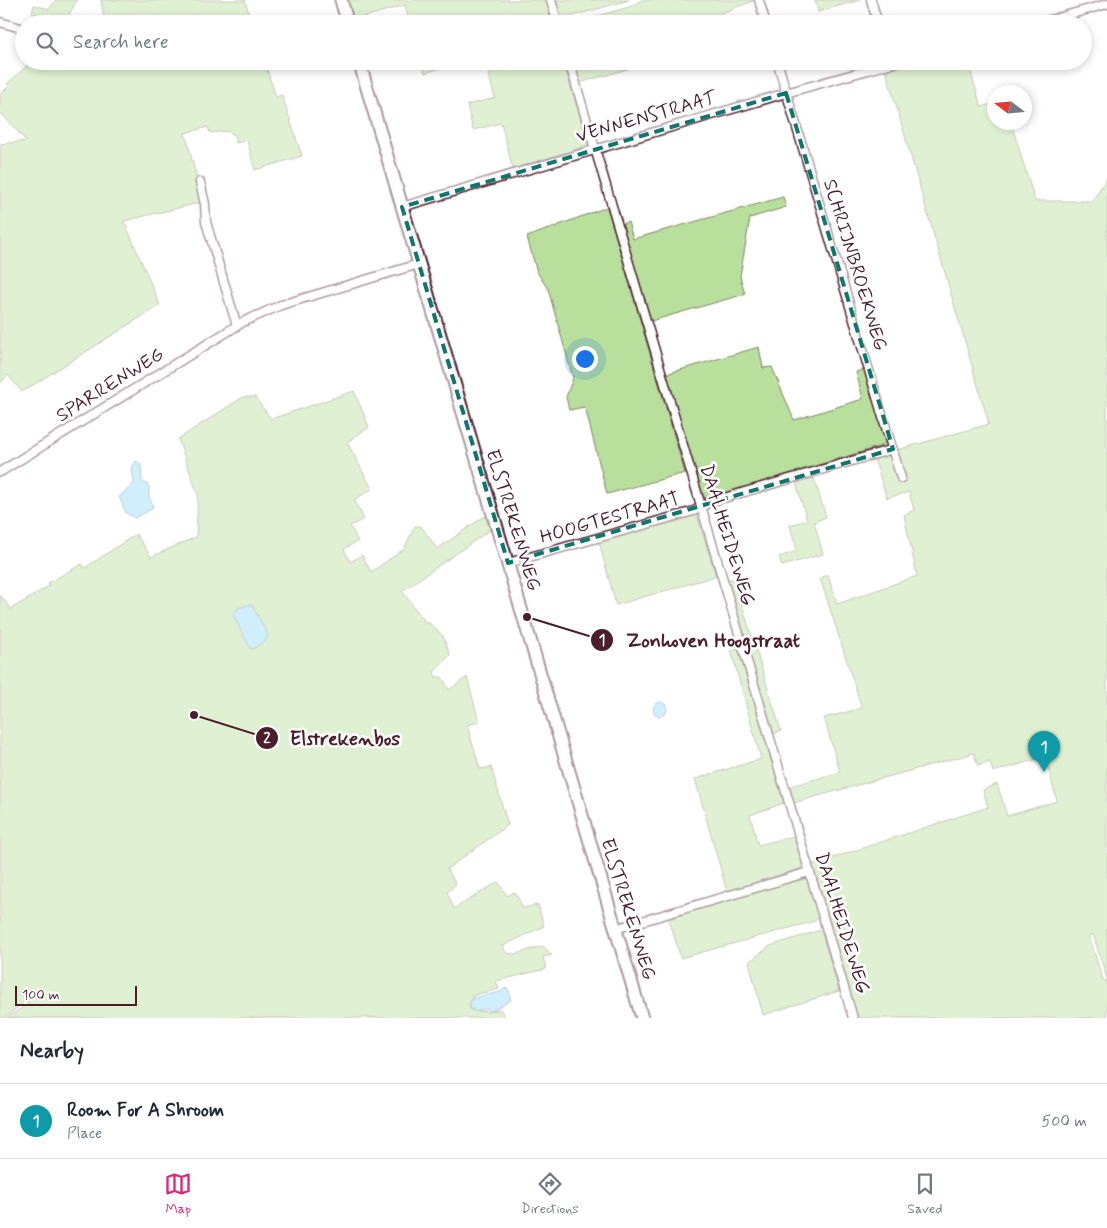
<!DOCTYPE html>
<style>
body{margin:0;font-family:Mynerve,sans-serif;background:#f6f6f7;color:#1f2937}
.compass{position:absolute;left:987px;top:85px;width:45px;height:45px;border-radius:50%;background:#fff;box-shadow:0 2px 8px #0003;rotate:286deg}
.scale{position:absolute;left:15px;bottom:12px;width:122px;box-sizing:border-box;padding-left:5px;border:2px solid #4a1f2b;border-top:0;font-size:14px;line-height:18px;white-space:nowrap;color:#4a1f2b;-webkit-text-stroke:4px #fff;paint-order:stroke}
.you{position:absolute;left:584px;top:358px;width:18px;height:18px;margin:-12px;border:4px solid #fff;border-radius:50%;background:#1a73e8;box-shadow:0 0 0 8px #1a73e833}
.badge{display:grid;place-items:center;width:32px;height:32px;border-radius:50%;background:#db2777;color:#fff;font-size:16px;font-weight:700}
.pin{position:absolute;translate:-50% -41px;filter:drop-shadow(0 1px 2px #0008)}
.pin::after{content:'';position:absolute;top:26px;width:18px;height:15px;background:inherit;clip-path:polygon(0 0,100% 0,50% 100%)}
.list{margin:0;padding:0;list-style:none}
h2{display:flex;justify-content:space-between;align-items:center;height:65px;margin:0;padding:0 20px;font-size:21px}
h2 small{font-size:16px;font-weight:400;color:#747a83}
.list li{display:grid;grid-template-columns:32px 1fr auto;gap:15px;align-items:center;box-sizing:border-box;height:75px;padding:0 20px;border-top:1px solid #e0e1e3}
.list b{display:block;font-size:19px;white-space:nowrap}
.list p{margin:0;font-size:16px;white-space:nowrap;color:#747a83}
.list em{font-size:16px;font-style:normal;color:#747a83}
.icon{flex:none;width:28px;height:28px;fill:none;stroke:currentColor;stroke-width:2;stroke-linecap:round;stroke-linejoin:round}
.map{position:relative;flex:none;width:1107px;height:1018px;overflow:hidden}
.search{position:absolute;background:#fff;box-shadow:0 2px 8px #0003;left:15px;right:15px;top:15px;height:55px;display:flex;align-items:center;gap:12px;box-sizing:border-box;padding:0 18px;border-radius:28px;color:#747a83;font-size:19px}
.sheet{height:140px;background:#fff}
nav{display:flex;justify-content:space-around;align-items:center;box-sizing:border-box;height:70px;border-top:1px solid #e0e1e3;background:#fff;font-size:14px;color:#747a83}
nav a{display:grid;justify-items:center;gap:2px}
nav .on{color:#db2777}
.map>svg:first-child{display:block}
.green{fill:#b8e09c;stroke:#818064}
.water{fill:#97daf9;stroke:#788fa7}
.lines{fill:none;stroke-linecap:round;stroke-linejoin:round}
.street-casing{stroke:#4a1f2b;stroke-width:11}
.secondary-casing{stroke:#4a1f2b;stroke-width:15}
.street{stroke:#fff;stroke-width:8}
.secondary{stroke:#fff;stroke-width:11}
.marked{fill:none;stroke:#0f766e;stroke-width:4;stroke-dasharray:10 6;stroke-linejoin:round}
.labels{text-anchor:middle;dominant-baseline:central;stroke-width:5;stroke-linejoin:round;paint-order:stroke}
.street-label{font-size:19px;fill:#4a1f2b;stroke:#fff}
.leader{fill:none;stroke:#4a1f2b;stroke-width:2}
.callout-dot{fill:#4a1f2b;stroke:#fff;stroke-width:2}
.mark-label{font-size:15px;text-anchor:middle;font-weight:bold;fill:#fff}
.callout-label{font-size:20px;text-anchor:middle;font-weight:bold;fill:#4a1f2b;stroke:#fff;stroke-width:5;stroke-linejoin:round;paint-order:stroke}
</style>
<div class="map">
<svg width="1107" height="1018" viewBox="0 0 1107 1018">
<rect width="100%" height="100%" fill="#fff"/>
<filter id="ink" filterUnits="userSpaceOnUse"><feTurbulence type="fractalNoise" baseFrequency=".02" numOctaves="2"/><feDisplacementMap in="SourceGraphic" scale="10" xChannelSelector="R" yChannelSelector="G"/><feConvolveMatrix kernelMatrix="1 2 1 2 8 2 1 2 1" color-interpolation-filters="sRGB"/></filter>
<g filter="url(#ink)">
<!-- green -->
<path class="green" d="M56,0H77L64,24L32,13L34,5L49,9Z
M101,0H245L252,24H105Z
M348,0H546L552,24H410L405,5L354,20Z
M556,0H629L562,19Z
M642,0H753V1L721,13L723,20C711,23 701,21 692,24H569L629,7Z
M815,0H860L818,12Z
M32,61H264L276,97L282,95L302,156L255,170L247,140L236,143L235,135L227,131L210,133L208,127L185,133L203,202L124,221L160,305L22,392L8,375L0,384V144L26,141L0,112V95L9,86L7,84Z
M421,61H463L425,73Z
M485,61H563L588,143L583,147L513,169L501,123L473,130L467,105L495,98Z
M573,61H644L645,64L579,83Z
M918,61H972L970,69L981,107L994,103V122L1011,123L1035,201H1092L1107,178V979L1093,934L1089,936L1103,980L1107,981V1018H856L811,865L988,807L983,790L997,784L1007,816L1057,801L1045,757L993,772L990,762L978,766L974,753L793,803L788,787L840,772L824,718L862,708L820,578L828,575L837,604L917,576L904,515L914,510L909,492L887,498L874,459L889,454L899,484L906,481L897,450L989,424L886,71Z
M783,197L786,207L750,218L740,276L745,294L651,321L622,224L628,222L633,239Z
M607,207L685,473L607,494L585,407L569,410L566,397L573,378L548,289L537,272L527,237Z
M759,347L763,368L772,367L794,420L863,399L856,372L865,369L885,437V443L881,446L709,498L703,497L666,374Z
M354,391L369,427L347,442L372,489L354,500L364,519L350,526L358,541L344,549L350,562L362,555L371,572L404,549L415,526H421L437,549L485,516L490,530L402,591L426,623H429L443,636L450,655L434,672L436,677H442L449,690L467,677L479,722L467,725L480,769L491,767L508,825L447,869L456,884L447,892L454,909L498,882L507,896L515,892L523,908L538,905L544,926L503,946L506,953L515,954L543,946L552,955L543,957L546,969L496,981L499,989L471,996L473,997L469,1004L471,1010L489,1012L500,1009L506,1018H7L29,1003L26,1000L5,1018H0V595L11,609L49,586L48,583L82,564L85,568L136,534L151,557L196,537L198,495L178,439L243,397H255L271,419Z
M814,478L826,517L814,522L823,554L782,566L779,557L797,551L790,525L807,520L796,483Z
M697,515L716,576L616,605L599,542Z
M727,579H734L781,731L773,734Z
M738,646L784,803L750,815L758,845L795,836L803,863L802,867L797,870L727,891L695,779L761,759L731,650Z
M799,878L807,879L818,913V918L815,921L681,958L668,916Z
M821,930L839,991L763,1015L749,962L770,946Z"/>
<!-- water -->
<path class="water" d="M136,461L141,464L142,481L149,486V498L153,505L152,509L135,518L126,513L119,497L134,483L132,467Z
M248,605H252L268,635L267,639L253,649L250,648L233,615L238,608Z
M653 709a7 7 0 1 1 14 0a7 7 0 1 1-14 0Z
M506,988L509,990L511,1000L492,1011L485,1009L475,1012L469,1005L473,998L500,992Z"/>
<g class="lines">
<!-- street casing -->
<g class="street-casing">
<path id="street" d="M551,0L558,24
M759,0L766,24
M871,0L878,24
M0,22L24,29
M1036,24L1107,4
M569,61L853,1018
M777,61L901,478
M200,182L205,204L206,222L237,326
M402,207L786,93L900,61
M0,472L243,322L281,305L419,264
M508,563L694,511L710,502L893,449
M615,929L809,872"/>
</g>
<!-- secondary casing -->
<g class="secondary-casing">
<path id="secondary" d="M341,0L348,24
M359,61L642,1018"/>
</g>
<!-- street -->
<use href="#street" class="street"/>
<!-- secondary -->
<use href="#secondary" class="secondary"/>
</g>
</g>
<!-- marked area -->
<path d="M0 0H1107V1018H0ZM786,93L893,449L508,563L402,207Z" fill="#fff" fill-opacity=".55" fill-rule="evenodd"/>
<path class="marked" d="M786,93L893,449L508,563L402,207Z"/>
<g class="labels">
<!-- street labels -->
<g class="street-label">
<text transform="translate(646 117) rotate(-16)">VENNENSTRAAT</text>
<text transform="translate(855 265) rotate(73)">SCHRIJNBROEKWEG</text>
<text transform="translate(110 385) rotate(-32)">SPARRENWEG</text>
<text transform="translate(610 518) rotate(-16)">HOOGTESTRAAT</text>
<text transform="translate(513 520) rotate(73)">ELSTREKENWEG</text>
<text transform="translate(727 535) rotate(73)">DAALHEIDEWEG</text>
<text transform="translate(628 909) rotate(73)">ELSTREKENWEG</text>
<text transform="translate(842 923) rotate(73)">DAALHEIDEWEG</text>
</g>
</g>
<!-- callouts -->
<path class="leader" d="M527 617L602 640M194 715L267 738"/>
<g class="callout-dot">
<circle cx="527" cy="617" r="5"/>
<circle cx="194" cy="715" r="5"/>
<circle cx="602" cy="640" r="12"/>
<circle cx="267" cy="738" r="12"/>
</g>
<g class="mark-label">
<text x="602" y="645">1</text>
<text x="267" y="743">2</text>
</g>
<g class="callout-label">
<text x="713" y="647">Zonhoven Hoogstraat</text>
<text x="345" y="745">Elstrekenbos</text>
</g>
</svg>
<svg class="compass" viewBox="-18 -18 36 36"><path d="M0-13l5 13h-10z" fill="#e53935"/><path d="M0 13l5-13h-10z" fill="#747a83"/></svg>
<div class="scale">100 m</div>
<div class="you"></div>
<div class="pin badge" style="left:1044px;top:772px;background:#0f9aa8">1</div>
<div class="search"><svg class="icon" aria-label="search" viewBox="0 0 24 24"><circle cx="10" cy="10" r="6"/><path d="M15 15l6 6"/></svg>Search here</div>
</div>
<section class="sheet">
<h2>Nearby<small></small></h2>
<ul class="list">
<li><span class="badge" style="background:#0f9aa8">1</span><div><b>Room For A Shroom</b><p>Place</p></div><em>500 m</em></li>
</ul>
</section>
<nav>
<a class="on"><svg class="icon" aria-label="map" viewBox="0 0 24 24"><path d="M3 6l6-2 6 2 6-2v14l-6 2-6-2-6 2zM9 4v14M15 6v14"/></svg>Map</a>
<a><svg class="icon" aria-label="directions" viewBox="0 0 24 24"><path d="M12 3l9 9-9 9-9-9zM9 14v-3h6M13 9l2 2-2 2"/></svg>Directions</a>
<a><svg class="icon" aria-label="saved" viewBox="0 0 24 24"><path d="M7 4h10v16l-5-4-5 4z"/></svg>Saved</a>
</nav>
